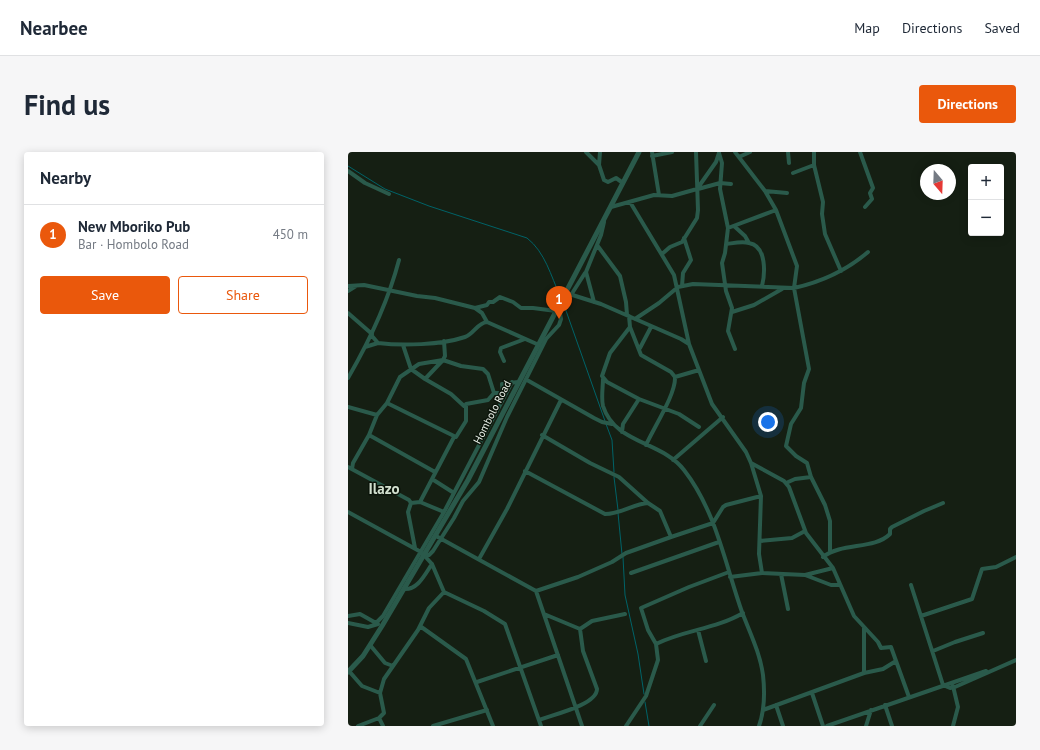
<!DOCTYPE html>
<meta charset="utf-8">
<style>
body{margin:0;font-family:"PT Sans",sans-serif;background:#f6f6f7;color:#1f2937}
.controls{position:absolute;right:12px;top:12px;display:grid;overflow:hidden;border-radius:4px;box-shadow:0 2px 10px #0003}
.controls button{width:36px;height:36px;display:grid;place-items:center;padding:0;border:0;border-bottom:1px solid #e0e1e3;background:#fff;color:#1f2937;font:20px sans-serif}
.compass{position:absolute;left:572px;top:12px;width:36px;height:36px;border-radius:50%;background:#fff;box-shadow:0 2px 10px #0003;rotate:161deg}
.you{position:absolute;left:420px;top:270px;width:14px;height:14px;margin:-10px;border:3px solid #fff;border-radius:50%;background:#1a73e8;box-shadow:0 0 0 6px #1a73e833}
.badge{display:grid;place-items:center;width:26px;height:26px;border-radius:50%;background:#ea580c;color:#fff;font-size:13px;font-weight:700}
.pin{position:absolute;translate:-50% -33px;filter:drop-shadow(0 1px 2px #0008)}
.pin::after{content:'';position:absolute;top:21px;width:14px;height:12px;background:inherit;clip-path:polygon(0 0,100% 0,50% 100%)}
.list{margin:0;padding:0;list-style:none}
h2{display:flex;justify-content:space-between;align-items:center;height:52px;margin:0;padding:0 16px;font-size:17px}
h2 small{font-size:13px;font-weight:400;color:#747a83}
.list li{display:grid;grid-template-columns:26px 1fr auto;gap:12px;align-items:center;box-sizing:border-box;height:60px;padding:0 16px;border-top:1px solid #e0e1e3}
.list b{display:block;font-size:15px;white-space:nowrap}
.list p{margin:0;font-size:13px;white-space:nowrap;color:#747a83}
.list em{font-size:13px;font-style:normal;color:#747a83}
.actions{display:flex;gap:8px;padding:12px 16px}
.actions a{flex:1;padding:9px 0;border:1px solid #ea580c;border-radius:4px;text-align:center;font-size:14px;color:#ea580c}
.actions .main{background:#ea580c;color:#fff}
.map{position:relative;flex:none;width:668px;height:574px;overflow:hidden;border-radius:4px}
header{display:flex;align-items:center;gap:24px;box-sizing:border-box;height:56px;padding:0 20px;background:#fff;border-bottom:1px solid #e0e1e3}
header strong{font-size:19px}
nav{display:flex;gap:22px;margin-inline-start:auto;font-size:14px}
.intro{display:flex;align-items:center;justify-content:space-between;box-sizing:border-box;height:96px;padding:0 24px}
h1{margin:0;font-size:28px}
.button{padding:10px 18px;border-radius:4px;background:#ea580c;color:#fff;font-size:14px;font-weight:700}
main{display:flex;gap:24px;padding:0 24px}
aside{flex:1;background:#fff;border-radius:4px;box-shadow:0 2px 10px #0003}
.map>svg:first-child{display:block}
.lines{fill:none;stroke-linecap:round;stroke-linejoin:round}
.stream{stroke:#006368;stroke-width:1}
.minor{stroke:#2a5a4b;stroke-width:4}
.tertiary{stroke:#2a5a4b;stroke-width:5}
.labels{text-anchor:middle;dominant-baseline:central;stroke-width:3;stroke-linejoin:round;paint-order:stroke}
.street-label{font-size:11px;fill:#e8efe7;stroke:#0c150b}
.district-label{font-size:15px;font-weight:bold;fill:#d2dfcf;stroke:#0c150b}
</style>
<header>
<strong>Nearbee</strong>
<nav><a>Map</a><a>Directions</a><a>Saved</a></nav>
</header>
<div class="intro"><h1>Find us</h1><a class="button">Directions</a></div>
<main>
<aside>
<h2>Nearby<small></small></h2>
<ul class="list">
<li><span class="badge">1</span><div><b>New Mboriko Pub</b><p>Bar · Hombolo Road</p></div><em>450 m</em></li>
</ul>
<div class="actions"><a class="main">Save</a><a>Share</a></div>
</aside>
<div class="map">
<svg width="668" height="574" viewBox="0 0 668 574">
<rect width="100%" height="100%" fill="#151f13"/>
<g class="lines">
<!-- stream -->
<path class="stream" d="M0,14L37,37L81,54L179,86C197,100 203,124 212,144
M216,153L257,269
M258,272L264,288L266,320
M266,325L270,358
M270,361L274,402
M275,405L277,443L290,502L296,542
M297,550L301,574"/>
<!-- minor -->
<path class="minor" d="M238,0L251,13L256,28L260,30L268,26L275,31
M304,0L311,43
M387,0L417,39L428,58L449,114L446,136L461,217L456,231L453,256L443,272L438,294L448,304L459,311L463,325
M440,0L441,11
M466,0V13L475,50L474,62L477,82L493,119
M512,0L525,36L522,41L524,47L517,55
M371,1L374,11L372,37L380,76L377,101L374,111L378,139L384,156L380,179L387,197
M304,4L324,0
M391,5L402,0
M251,13L252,0
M0,19L17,31L41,42
M445,21L466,13
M350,37L372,31L383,32
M417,39L439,41
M282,50L326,123L341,192
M263,55L306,43L324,44L349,37L368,10L371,1
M386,74L397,84L401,91
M380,76L428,58
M379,92C386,91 394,89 401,91C419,94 417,122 414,134
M249,93L272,124L278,150L279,163
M314,102L322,95L334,90L349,66L350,58L348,0
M0,134L16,133L69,144L87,146L127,156L134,161L139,170
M334,134L335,121L343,108L336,86
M0,139L8,134
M218,141L253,152L333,187L341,192L364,252L398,300L403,311L413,344L411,402L414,421L382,425
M223,143L237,121
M246,150L238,120L253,83L256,70
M127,156L139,153L141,150H145L152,145L165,150L173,156H185L208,159
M384,160L406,153L434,137
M0,161L24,182
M281,164L282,175L293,203L323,220L327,225C328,242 306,275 298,293
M287,167L311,151L330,135L345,132L446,136C473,130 499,118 520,100
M282,175L262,201L254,224L259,230L291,247
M24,184L30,191C54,194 93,193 117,185C126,182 129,171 139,170L191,193
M55,193L63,217L77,227L95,208L113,214L135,217L140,222L146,241
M17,195L30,191
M292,196L303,175
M156,209L152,200L153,196L177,187
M327,225L351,218
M0,226C22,188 40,150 51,108
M77,227L103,242L116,254
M255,227C255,235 253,246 255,254C267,292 314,289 336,318C368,359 377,412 394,460C402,481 412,501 415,523C417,541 417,557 411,574
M179,228L246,266L254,270L264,272
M39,251L108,285L118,269V252L140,248L146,241H155L154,232L170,230
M0,255L29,263
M274,280L275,272L291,247L331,262L351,275
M21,283L87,320
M194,283L242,311L271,325L300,351L312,359L323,385L365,371L375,355L378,353L413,344
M325,308L375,265
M403,311L436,329L441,335L458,381L485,416L506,464L530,490L533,496L543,495L561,545
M0,315L61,348L63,351L60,360L67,396
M4,317L5,311L21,283L29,263L39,251L52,225L71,212L95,208L97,204L96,189
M177,319L257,362C273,362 285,352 300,351
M84,327L106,341
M438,331L447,327L463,325L477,353L482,369V399
M72,350L96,360
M63,351L72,350L106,285
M0,360L73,400L84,412L96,440L136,459L157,472L193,574
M88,384L188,439L234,574
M412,389L444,386L457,379
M77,403H81L85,399L106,366L115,349L131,330L159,265L198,187L211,173L213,167L211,155
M475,405C494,390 526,398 542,382V377L544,375L576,359L595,351
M131,407L159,357L213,248
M283,421L371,390
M414,421L457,423L485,416
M433,422L440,457
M457,423L483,433H492
M563,433L595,533L602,536L607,535L668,508
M56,437C70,438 77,422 84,412
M188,439L230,425L264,410L278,401L323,385
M196,462L232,477
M0,464L12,462L28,471L35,464L96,360L164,230
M573,464L624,447L634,417L648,415L668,405
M0,471L20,475L30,472
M72,474L118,507L145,574
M350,478L358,509
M308,492C336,478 368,477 395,461
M22,493L37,511L45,514
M585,499L607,490L635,481
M1,519L14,534L32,541
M516,521V476
M129,530L210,503
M464,541L475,574
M428,553L435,574
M537,553L544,574
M415,558L516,521L535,517L548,509
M31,566L35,574
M191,568C204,563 249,553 249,537L235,499L232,477L244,469L277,462
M10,574L31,566L36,561L32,541L36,527L70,478L81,456L96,440
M85,574L139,558
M278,574L298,544L310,508L308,492L300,478L293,456L341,435L381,420
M352,574L366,553
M479,574L638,519
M518,574L523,558
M605,574L610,555L605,534"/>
<!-- tertiary -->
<path class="tertiary" d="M0,520L15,504L34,474L120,328L291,0"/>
</g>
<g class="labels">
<!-- street labels -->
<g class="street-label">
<text transform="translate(144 260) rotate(-63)">Hombolo Road</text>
</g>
<!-- district labels -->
<g class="district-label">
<text x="36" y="336">Ilazo</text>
</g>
</g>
</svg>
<div class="controls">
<button>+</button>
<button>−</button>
</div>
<svg class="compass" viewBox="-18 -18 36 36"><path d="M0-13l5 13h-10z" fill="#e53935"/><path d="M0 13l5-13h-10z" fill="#747a83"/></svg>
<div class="you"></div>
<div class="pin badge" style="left:211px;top:167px">1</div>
</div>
</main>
